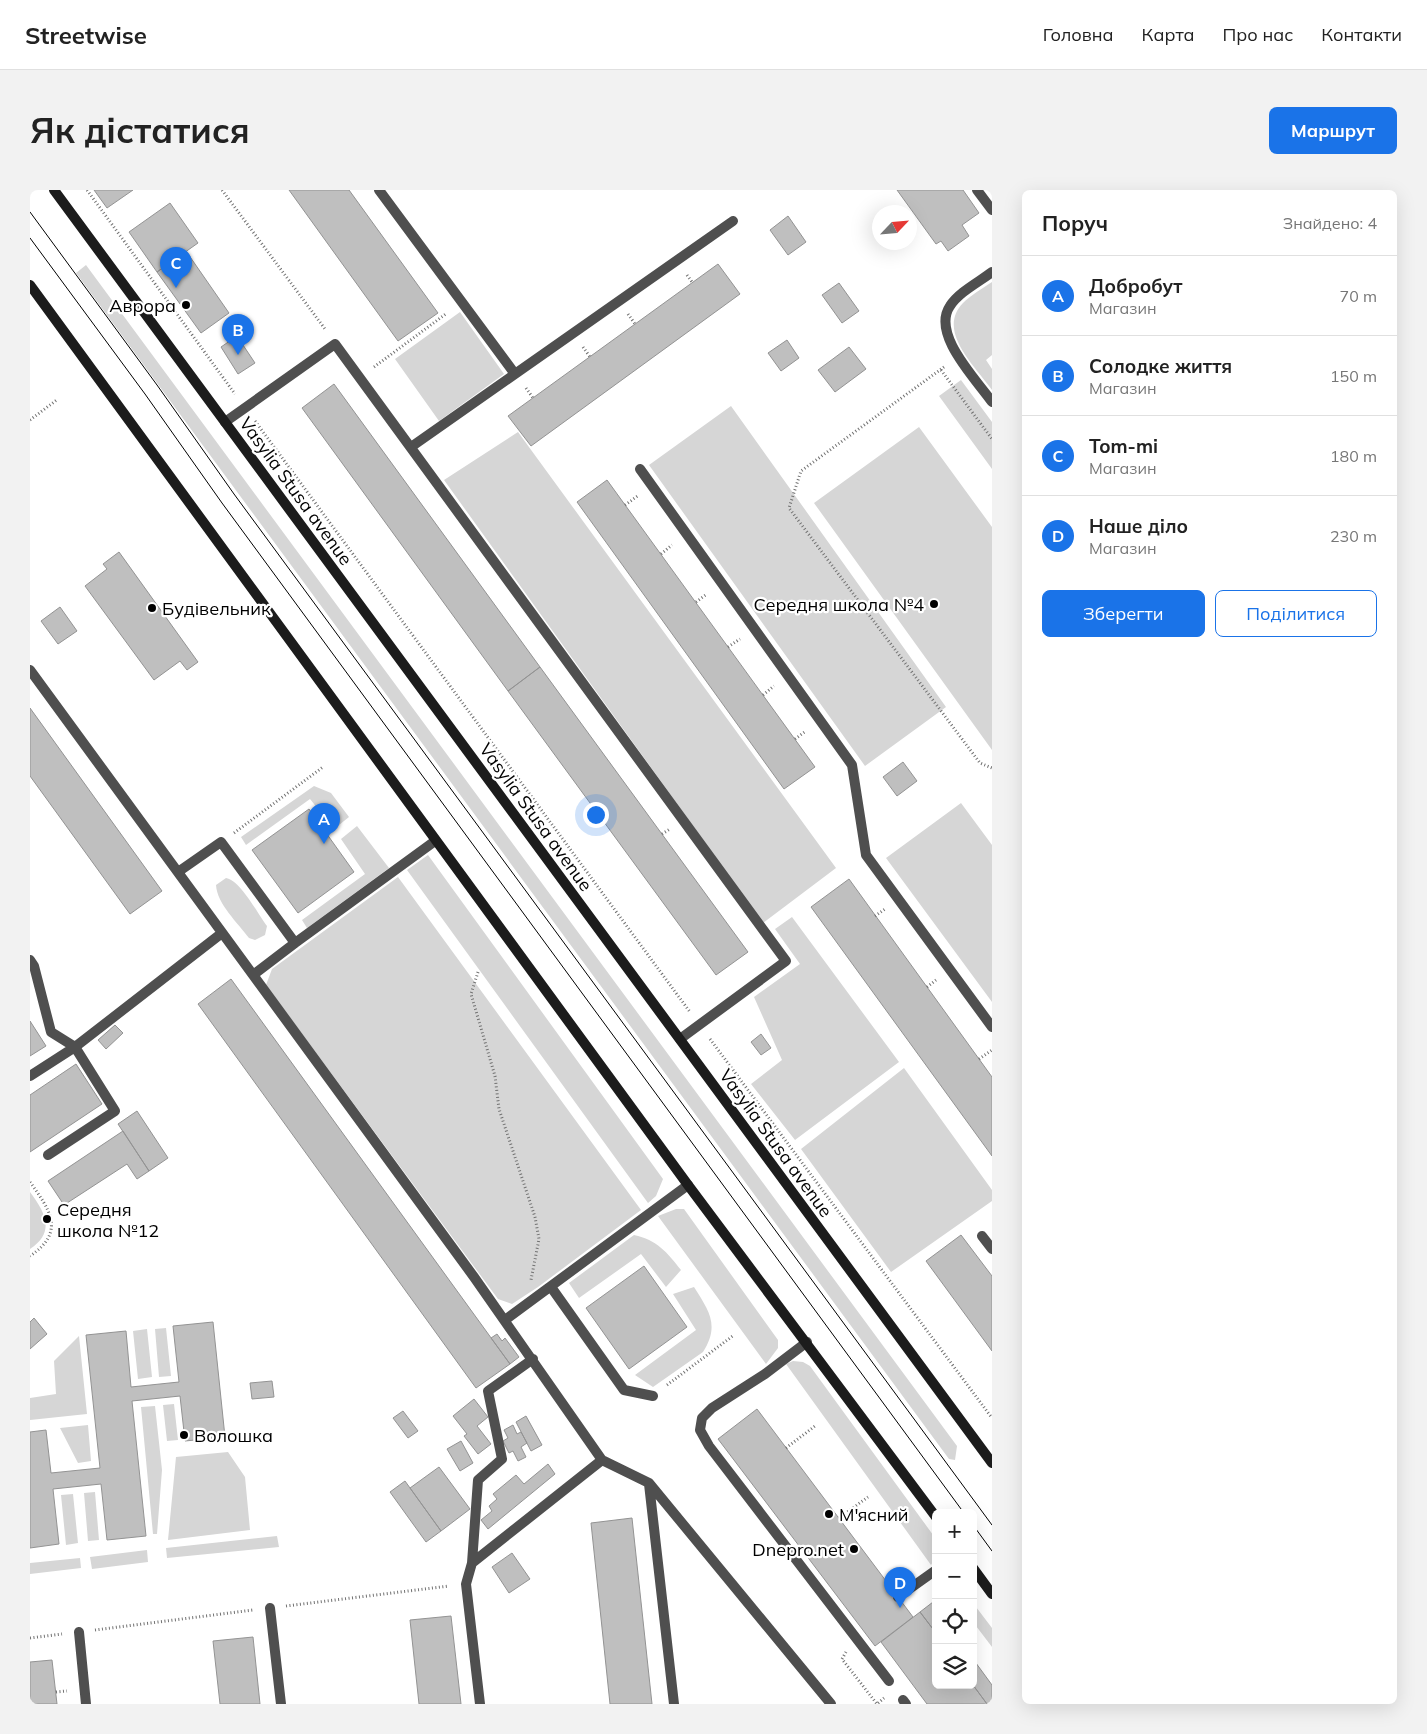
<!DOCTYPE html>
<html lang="uk">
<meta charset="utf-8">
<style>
body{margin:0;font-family:Mulish,sans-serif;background:#f2f2f2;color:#222}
.controls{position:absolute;right:15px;bottom:15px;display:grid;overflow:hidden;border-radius:8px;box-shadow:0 5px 20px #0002}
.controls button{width:45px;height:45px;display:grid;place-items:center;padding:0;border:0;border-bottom:1px solid #e0e0e0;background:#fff;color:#222;font:25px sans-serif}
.compass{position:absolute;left:842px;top:15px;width:45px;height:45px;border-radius:50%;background:#fff;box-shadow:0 5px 20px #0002;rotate:64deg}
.you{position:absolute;left:565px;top:624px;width:18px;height:18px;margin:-12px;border:4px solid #fff;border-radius:50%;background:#1a73e8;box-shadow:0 0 0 8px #1a73e833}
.badge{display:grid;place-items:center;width:32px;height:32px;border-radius:50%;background:#1a73e8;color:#fff;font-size:16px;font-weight:700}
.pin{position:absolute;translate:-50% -41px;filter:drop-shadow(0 1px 2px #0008)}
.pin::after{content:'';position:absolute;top:26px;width:18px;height:15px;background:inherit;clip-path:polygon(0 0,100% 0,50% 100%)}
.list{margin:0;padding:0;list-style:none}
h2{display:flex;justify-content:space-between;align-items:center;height:65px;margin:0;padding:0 20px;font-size:21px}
h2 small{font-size:16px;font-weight:400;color:#767676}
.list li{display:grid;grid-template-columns:32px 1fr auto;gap:15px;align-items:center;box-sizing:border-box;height:80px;padding:0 20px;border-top:1px solid #e0e0e0}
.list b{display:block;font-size:19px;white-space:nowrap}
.list p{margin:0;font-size:16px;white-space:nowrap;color:#767676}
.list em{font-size:16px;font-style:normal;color:#767676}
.actions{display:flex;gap:10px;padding:15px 20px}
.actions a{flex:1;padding:11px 0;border:1px solid #1a73e8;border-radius:8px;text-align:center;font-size:18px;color:#1a73e8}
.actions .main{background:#1a73e8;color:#fff}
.icon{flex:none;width:28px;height:28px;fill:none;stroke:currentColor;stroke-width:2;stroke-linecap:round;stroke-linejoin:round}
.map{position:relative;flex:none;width:962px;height:1514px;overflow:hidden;border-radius:8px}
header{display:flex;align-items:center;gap:30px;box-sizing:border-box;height:70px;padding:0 25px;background:#fff;border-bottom:1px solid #e0e0e0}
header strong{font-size:24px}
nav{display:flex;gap:28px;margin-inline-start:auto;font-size:18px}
.intro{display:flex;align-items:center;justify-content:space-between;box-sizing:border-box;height:120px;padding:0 30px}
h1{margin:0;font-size:35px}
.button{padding:12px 22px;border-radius:8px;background:#1a73e8;color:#fff;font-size:18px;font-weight:700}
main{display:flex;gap:30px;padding:0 30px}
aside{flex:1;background:#fff;border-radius:8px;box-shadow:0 5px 20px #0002}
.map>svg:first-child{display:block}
.green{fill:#d6d6d6}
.building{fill:#bfbfbf;stroke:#939393}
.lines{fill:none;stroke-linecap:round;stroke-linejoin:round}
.path{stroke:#717171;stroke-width:3;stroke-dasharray:1 2.5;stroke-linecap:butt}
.lane{stroke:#4f4f4f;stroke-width:10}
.secondary{stroke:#1c1c1c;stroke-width:10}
.tram{stroke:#000;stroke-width:1}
.poi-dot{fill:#000;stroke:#fff;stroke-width:2}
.labels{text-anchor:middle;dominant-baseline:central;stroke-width:4.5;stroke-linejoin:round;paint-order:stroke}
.poi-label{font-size:18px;fill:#000;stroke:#fff;text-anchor:start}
.street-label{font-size:18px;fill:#000;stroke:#fff}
</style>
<header>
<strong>Streetwise</strong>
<nav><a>Головна</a><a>Карта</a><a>Про нас</a><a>Контакти</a></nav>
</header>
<div class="intro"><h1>Як дістатися</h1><a class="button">Маршрут</a></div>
<main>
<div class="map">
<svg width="962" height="1514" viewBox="0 0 962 1514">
<rect width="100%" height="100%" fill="#fff"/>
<!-- green -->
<path class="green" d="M56,75L927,1256L925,1270L919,1269L46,83Z
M962,92V165L956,170L962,179V200C945,176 906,141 933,113C941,105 953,98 962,92Z
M430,122L474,184L409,231L365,169Z
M931,190L962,232V279L909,206Z
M701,216L916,517L835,576L619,275Z
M889,237L962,337V560L784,313Z
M488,242L806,678L733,733L414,290Z
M284,596L301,603L319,627L304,639L280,609L216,655L211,647Z
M931,613L962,655V812L856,668Z
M327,636L359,678L277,738L272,730L335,684L311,649Z
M398,665L633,989L626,1006L618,1013L377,680Z
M368,687L611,1020L508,1097L482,1114L468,1109L236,795L242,779Z
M196,688C210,690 228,724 237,736L235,745L225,750L219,748C208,733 187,714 186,695Z
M762,727L869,872L765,950L721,894L752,870L724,807L770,774L745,739Z
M874,878L962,1000V1011L861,1082L771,959Z
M0,1002C15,1022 26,1042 0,1059Z
M646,1019H654L748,1150V1158L736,1174L628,1026Z
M604,1045C627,1050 637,1062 651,1080L636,1097L611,1064L549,1108L539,1093Z
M664,1097C679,1121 690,1135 673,1162L623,1197L605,1185L666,1140L643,1104Z
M136,1138L141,1186L129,1187L125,1139Z
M117,1139L122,1187L108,1189L103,1141Z
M49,1146L57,1224L0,1230V1208L26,1204L24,1171Z
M763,1171L773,1172L780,1176L906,1349V1368L901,1375L756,1174Z
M144,1214L148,1250L137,1251L133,1215Z
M125,1216L132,1280L127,1344H123L111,1217Z
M58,1235L61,1271L48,1273L30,1238Z
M198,1262L215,1287L220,1340L138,1350L146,1267Z
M65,1302L69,1350L58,1351L54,1303Z
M43,1304L48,1353L36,1355L31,1305Z
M247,1346L249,1357L137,1368L136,1358Z
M117,1360L118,1372L62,1379L60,1367Z
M50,1368L51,1378L0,1384V1373Z
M943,1413L962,1438V1457L943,1432Z"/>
<!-- building -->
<path class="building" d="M64,0H103L77,18Z
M259,0H319L408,123L368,151Z
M867,0H933L949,23L932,35L939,46L918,61L911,51L906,54Z
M140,13L168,53L127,82L99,42Z
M758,26L776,52L758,65L740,40Z
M156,61L199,123L171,143L127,82Z
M688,74L710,104L501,256L478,226Z
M809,93L829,121L812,133L792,105Z
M207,146L225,173L208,184L191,157Z
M757,150L769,168L751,181L738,163Z
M819,157L836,179L805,202L788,180Z
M304,194L510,477L478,501L272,218Z
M577,290L785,577L754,599L547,312Z
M89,362L168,472L157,480L150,471L124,490L55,396L77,379L73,374Z
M30,417L47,441L28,454L11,431Z
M510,477L718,762L686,785L478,501Z
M0,518L132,701L100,724L0,586Z
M873,572L887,591L867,606L853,587Z
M279,619L324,682L268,723L222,660Z
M819,689L962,887V966L781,717Z
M201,789L480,1174L446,1198L168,814Z
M0,831L16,856L0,866Z
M85,835L93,843L76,859L68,850Z
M731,844L741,858L731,865L721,852Z
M46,874L72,914L0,962V905Z
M107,921L138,968L119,981L88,934Z
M93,941L119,981L107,989L97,974L34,1015L18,991Z
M931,1045L962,1086V1161L896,1071Z
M614,1076L657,1137L599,1179L556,1118Z
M4,1128L17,1144L0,1159V1132Z
M183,1132L195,1247L155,1251L150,1206L102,1211L116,1346L77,1350L71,1294L23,1299L29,1354L0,1358V1242L16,1240L21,1283L70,1278L56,1145L96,1141L101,1197L149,1192L143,1136Z
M467,1144L472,1151L475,1148L489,1167L480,1174L461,1148Z
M242,1191L244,1207L222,1209L220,1193Z
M444,1209L458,1227L447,1236L461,1254L448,1264L434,1246L437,1244L423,1226Z
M727,1219L883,1427L845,1456L688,1249Z
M373,1221L388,1241L378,1248L363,1228Z
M496,1226L512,1255L501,1261L486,1232Z
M483,1235L487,1244L491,1242L497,1253L491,1257L496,1267L488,1271L483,1261L479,1263L473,1251L478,1248L474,1240Z
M431,1251L443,1273L430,1281L417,1259Z
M518,1274L525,1284L458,1339L451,1330L462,1321L459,1316L467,1309L463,1304L486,1285L494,1294Z
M409,1277L440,1319L411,1341L380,1298Z
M375,1291L411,1341L396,1352L360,1302Z
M602,1328L622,1514H580L561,1333Z
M482,1363L500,1389L479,1403L462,1377Z
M903,1412L906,1416V1443L890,1422Z
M890,1422L906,1443V1495H943L957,1514H897L851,1452Z
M421,1426L431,1514H389L380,1430Z
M223,1447L230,1514H190L183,1451Z
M943,1469L962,1495V1514H957L943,1495Z
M22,1470L27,1514H0V1472Z"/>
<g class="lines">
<!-- path -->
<path class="path" d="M57,0L205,204
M192,0L295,139
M657,85L662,92
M598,124L605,134
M553,157L560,167
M344,177L417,123
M914,177L771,281L759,318L950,573L962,578
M911,180L962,249
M496,198L503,208
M0,230L28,209
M225,231L660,822
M595,315L609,305
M631,364L642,355
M666,412L677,404
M698,457L710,449
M733,505L744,496
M765,549L776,541
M204,643L293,577
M632,644L640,639
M845,726L855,719
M448,782L441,804L465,886L469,919L505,1027L509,1049L501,1090
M897,797L906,790
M680,849L962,1228
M949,869L962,860
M0,992C20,1020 36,1042 0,1066
M637,1195L704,1145
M756,1258L785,1236
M809,1328L838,1307
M256,1416L419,1396
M65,1440L223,1420
M0,1448L32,1444
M816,1462L812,1469L847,1514L854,1508
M26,1502L37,1501"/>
<!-- lane -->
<path class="lane" d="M349,0L485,184
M947,0L962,20
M962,82C949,92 929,102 920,116C901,144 946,189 962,212
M195,232L305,154L756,771L650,849
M381,257L703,31
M610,279L822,575L836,665L962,837
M0,480L444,1087L572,1270
M148,682L191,652L265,753L223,785
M265,753L405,651
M0,770L4,776L21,842L45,857L85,921L18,965
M0,886L45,857L192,743
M952,1046L962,1059
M521,1097L594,1200L623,1206
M475,1130L658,995
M777,1152L735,1184L682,1218L672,1228L670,1240L679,1256L859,1491
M619,1294L644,1514
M442,1373L448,1290L472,1269L458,1201L503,1169
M868,1407L906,1380
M240,1418L251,1514
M49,1442L56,1514
M873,1510L876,1514
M450,1514L436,1394L442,1373L572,1270L619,1293L801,1514"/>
<!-- secondary -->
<path class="secondary" d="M24,0L962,1273
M0,95L658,995L906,1327
M943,1378L962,1404"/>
<!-- tram -->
<path class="tram" d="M0,22L127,195L204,304L962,1335
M0,48L115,204L192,313L934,1323
M943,1335L962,1361"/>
</g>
<!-- markers -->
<g class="poi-dot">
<circle cx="156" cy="115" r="5"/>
<circle cx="904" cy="414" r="5"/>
<circle cx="122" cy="418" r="5"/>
<circle cx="17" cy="1029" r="5"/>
<circle cx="154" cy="1245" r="5"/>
<circle cx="799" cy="1324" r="5"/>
<circle cx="824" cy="1359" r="5"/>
</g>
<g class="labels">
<!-- poi labels -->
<g class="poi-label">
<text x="146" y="115" text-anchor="end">Аврора</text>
<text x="894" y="414" text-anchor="end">Середня школа №4</text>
<text x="132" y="418">Будівельник</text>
<text x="27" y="1019">Середня<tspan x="27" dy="21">школа №12</tspan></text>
<text x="164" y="1245">Волошка</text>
<text x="809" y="1324">М'ясний</text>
<text x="814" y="1359" text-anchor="end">Dnepro.net</text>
</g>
<!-- street labels -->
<g class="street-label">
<text transform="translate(266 301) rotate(54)">Vasylia Stusa avenue</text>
<text transform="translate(506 627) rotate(54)">Vasylia Stusa avenue</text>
<text transform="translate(746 953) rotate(54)">Vasylia Stusa avenue</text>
</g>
</g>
</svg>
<div class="controls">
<button>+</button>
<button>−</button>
<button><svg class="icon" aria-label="locate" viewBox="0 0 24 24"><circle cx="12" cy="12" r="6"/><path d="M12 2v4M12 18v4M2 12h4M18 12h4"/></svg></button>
<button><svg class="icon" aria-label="layers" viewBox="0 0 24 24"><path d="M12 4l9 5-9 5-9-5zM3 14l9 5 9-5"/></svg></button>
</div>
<svg class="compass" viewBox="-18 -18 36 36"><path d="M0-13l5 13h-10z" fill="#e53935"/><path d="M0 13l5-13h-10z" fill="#767676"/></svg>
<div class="you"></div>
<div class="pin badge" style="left:294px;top:654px">A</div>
<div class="pin badge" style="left:208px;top:165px">B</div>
<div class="pin badge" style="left:146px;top:98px">C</div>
<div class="pin badge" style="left:870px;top:1418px">D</div>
</div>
<aside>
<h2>Поруч<small>Знайдено: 4</small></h2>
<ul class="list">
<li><span class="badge">A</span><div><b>Добробут</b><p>Магазин</p></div><em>70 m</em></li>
<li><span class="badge">B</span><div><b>Солодке життя</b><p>Магазин</p></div><em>150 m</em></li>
<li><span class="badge">C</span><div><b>Tom-mi</b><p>Магазин</p></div><em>180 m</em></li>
<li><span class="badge">D</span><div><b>Наше діло</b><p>Магазин</p></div><em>230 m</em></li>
</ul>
<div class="actions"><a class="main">Зберегти</a><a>Поділитися</a></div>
</aside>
</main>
